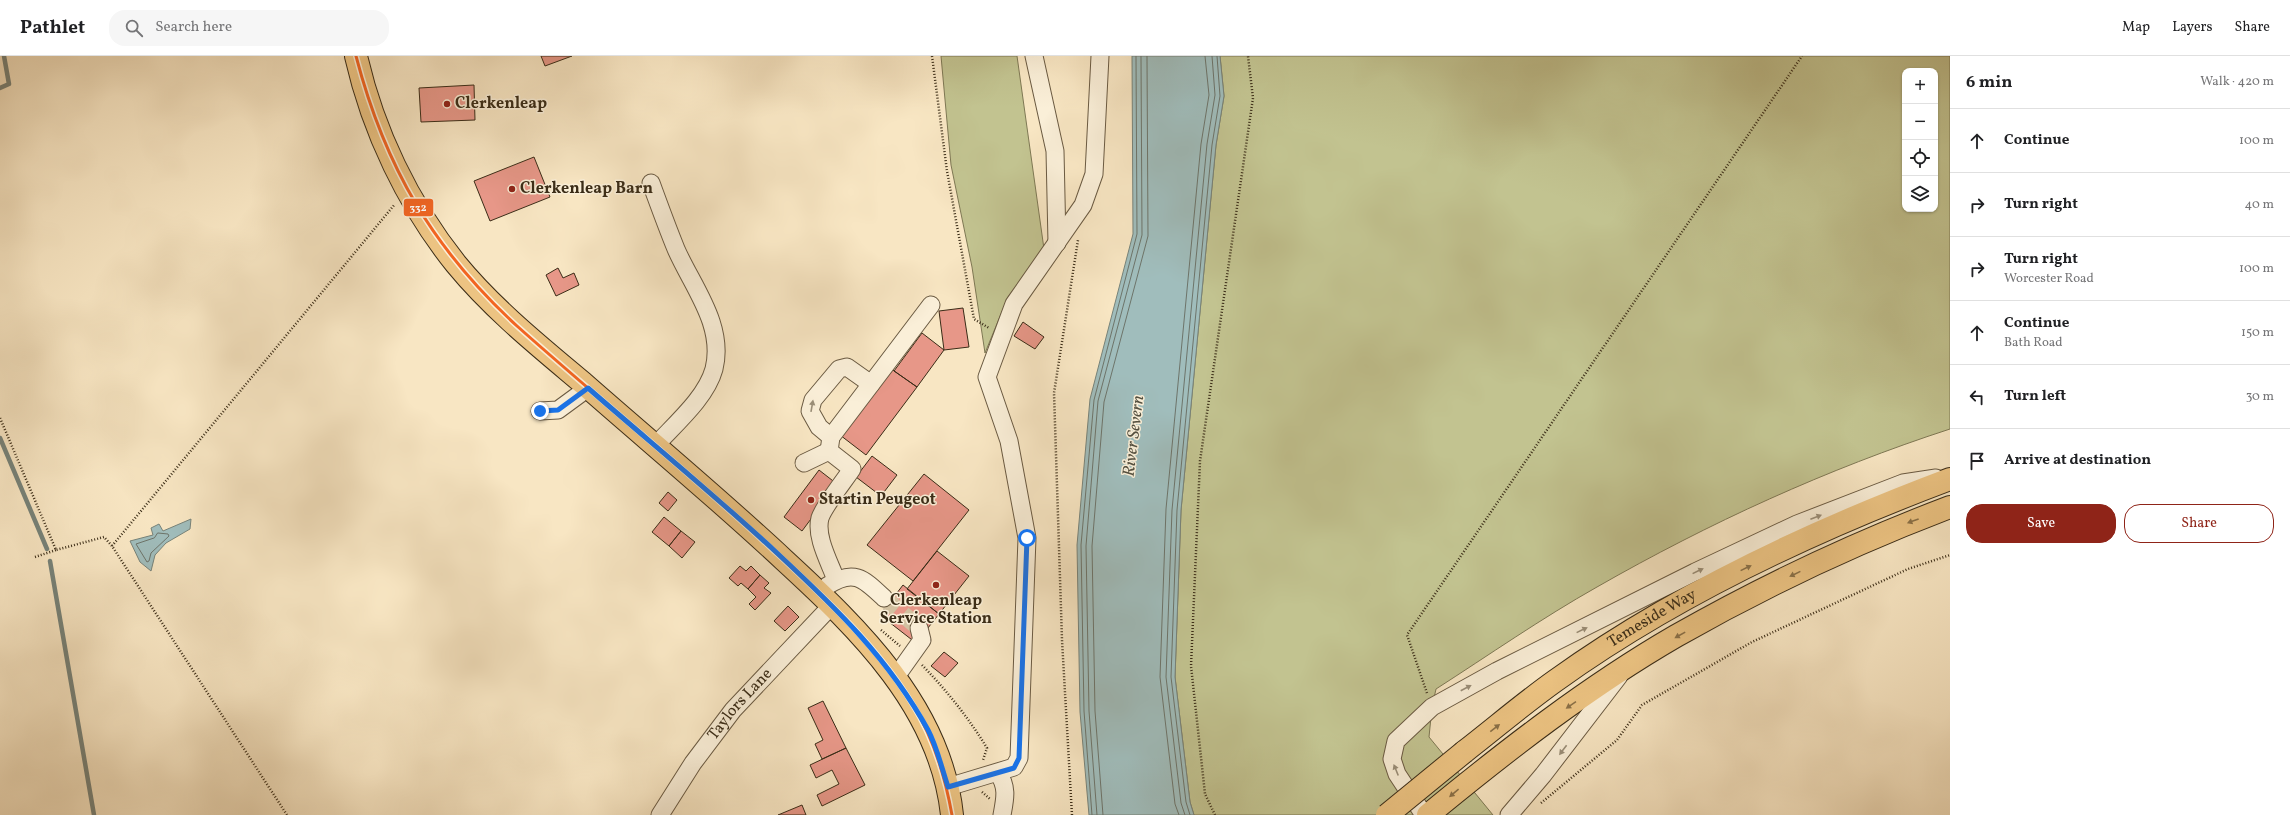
<!DOCTYPE html>
<meta charset="utf-8">
<style>
body{margin:0;font-family:Vollkorn,serif;background:#f6f6f6;color:#202124}
.controls{position:absolute;right:12px;top:12px;display:grid;overflow:hidden;border-radius:8px;box-shadow:0 1px 3px #0004}
.controls button{width:36px;height:36px;display:grid;place-items:center;padding:0;border:0;border-bottom:1px solid #e0e0e0;background:#fff;color:#202124;font:20px sans-serif}
.stop{position:absolute;width:12px;height:12px;margin:-9px;border:3px solid #1a73e8;border-radius:50%;background:#fff}
.stop.end{background:#1a73e8;border-color:#fff;box-shadow:0 1px 4px #0008}
.list{margin:0;padding:0;list-style:none}
h2{display:flex;justify-content:space-between;align-items:center;height:52px;margin:0;padding:0 16px;font-size:17px}
h2 small{font-size:13px;font-weight:400;color:#757577}
.list li{display:grid;grid-template-columns:26px 1fr auto;gap:12px;align-items:center;box-sizing:border-box;height:64px;padding:0 16px;border-top:1px solid #e0e0e0}
.list b{display:block;font-size:15px;white-space:nowrap}
.list p{margin:0;font-size:13px;white-space:nowrap;color:#757577}
.list em{font-size:13px;font-style:normal;color:#757577}
.actions{display:flex;gap:8px;padding:12px 16px}
.actions a{flex:1;padding:9px 0;border:1px solid #8f2418;border-radius:16px;text-align:center;font-size:14px;color:#8f2418}
.actions .main{background:#8f2418;color:#fff}
.icon{flex:none;width:22px;height:22px;fill:none;stroke:currentColor;stroke-width:2;stroke-linecap:round;stroke-linejoin:round}
.map{position:relative;flex:none;width:1950px;height:759px;overflow:hidden}
header{display:flex;align-items:center;gap:24px;box-sizing:border-box;height:56px;padding:0 20px;background:#fff;border-bottom:1px solid #e0e0e0}
header strong{font-size:19px}
nav{display:flex;gap:22px;margin-inline-start:auto;font-size:14px}
.search{width:280px;height:36px;background:#f6f6f6;display:flex;align-items:center;gap:10px;box-sizing:border-box;padding:0 14px;border-radius:16px;color:#757577;font-size:15px}
main{display:flex}
aside{flex:1;background:#fff}
.map>svg:first-child{display:block}
.green{fill:#c2c390;stroke:#7e7854;fill-rule:evenodd}
.water{fill:#a0bdbc;stroke:#77837a}
.lines{fill:none;stroke-linecap:round;stroke-linejoin:round}
.shore{stroke:#6d746a;stroke-width:1}
.stream{stroke:#77837a;stroke-width:4.5}
.building{fill:#e79788;stroke:#3a2c17}
.minor-tunnel{stroke:#d2c1a1;stroke-width:17;stroke-dasharray:17 8;stroke-linecap:butt}
.minor-casing{stroke:#6a5a42;stroke-width:19}
.major-casing{stroke:#3a2c17;stroke-width:24}
.highway-casing{stroke:#3a2c17;stroke-width:24}
.path{stroke:#3a2c17;stroke-width:2.5;stroke-dasharray:1 2;stroke-linecap:butt}
.minor{stroke:#faefd8;stroke-width:17}
.major{stroke:#ecc382;stroke-width:22}
.highway{stroke:#ecc382;stroke-width:22}
.highway-bridge-casing{stroke:#3a2c17;stroke-width:24;stroke-linecap:butt}
.highway-bridge{stroke:#ecc382;stroke-width:22}
.bus-1-casing{stroke:#faefd8;stroke-width:6}
.bus-1{stroke:#f26522;stroke-width:3}
.oneway{fill:#9a8e78}
.oneway2{fill:#8a7047}
.route{stroke:#1a73e8;stroke-width:5}
.poi-dot{fill:#8f2418;stroke:#faefd8;stroke-width:1.5}
.labels{text-anchor:middle;dominant-baseline:central;stroke-width:3;stroke-linejoin:round;paint-order:stroke}
.poi-label{font-size:16px;font-weight:bold;fill:#3a2c17;stroke:#faefd8;text-anchor:start}
.street-label{font-size:16px;fill:#3a2c17;stroke:#faefd8}
.water-label{font-size:17px;font-style:italic;fill:#545040;stroke:#faefd8}
.line-badge{stroke:#faefd8;stroke-width:1.5}
.badge-label{font-size:11px;text-anchor:middle;font-weight:bold;fill:#fff}
</style>
<header>
<strong>Pathlet</strong>
<div class="search"><svg class="icon" aria-label="search" viewBox="0 0 24 24"><circle cx="10" cy="10" r="6"/><path d="M15 15l6 6"/></svg>Search here</div>
<nav><a>Map</a><a>Layers</a><a>Share</a></nav>
</header>
<main>
<div class="map">
<svg width="1950" height="759" viewBox="0 0 1950 759">
<rect width="100%" height="100%" fill="#f8e6c3"/>
<filter id="stains"><feTurbulence type="fractalNoise" baseFrequency=".005" numOctaves="4"/><feColorMatrix values="0 0 0 0 .2 0 0 0 0 .09 0 0 0 0 .02 0 0 0 .5 -.17"/></filter>
<radialGradient id="worn" r=".72"><stop offset=".6" stop-color="#630" stop-opacity="0"/><stop offset="1" stop-color="#630" stop-opacity=".3"/></radialGradient>
<!-- green -->
<path class="green" d="M941,0H1017L1044,193L1008,241L985,297L972,211L951,109Z
M1220,0H1950V373C1827,413 1709,467 1597,531C1542,562 1489,599 1436,633L1432,651L1429,681L1493,759H1194L1190,746L1175,621L1181,454L1216,89L1224,40ZM1905,15H1935V153H1905Z"/>
<!-- water -->
<path class="water" d="M1132,0H1220L1224,40L1216,89L1181,454L1175,621L1190,746L1194,759H1089L1080,656L1077,489L1090,343L1133,178Z
M191,463L190,473L166,487L155,499L151,515L140,506L130,485L153,479L151,472L159,468L163,475Z"/>
<g class="lines">
<!-- shore -->
<path class="shore" d="M158,477L168,478L169,480L151,497L149,505L147,506L136,488L154,482Z
M1092,759L1084,655L1081,489L1094,344L1137,178L1136,0
M1097,759L1089,655L1086,490L1098,345L1142,179L1141,0
M1103,759L1095,655L1092,490L1104,346L1148,180L1147,0
M1179,759L1175,748L1160,621L1166,453L1201,88L1209,39L1205,0
M1185,759L1181,747L1166,621L1172,454L1207,88L1215,39L1212,0
M1190,759L1186,746L1171,621L1177,454L1212,89L1220,40L1217,0"/>
<!-- stream -->
<path class="stream" d="M0,32L9,28L4,0
M0,382L47,493
M50,505L94,759"/>
</g>
<!-- building -->
<path class="building" d="M541,0H572L545,10Z
M474,29L475,64L421,66L419,32Z
M534,101L550,141L490,165L474,125Z
M558,212L563,222L574,217L579,229L556,240L546,219Z
M963,252L969,291L944,294L939,255Z
M1023,266L1044,281L1035,293L1014,280Z
M922,277L944,294L917,331L894,315Z
M890,312L917,331L866,399L840,379Z
M872,400L897,419L881,440L856,421Z
M819,414L837,428L802,475L784,461Z
M924,418L969,454L913,525L867,489Z
M668,436L677,444L668,455L659,447Z
M664,461L681,475L669,490L652,476Z
M681,475L695,486L682,502L669,490Z
M937,495L969,520L939,558L907,533Z
M740,510L746,515L751,510L760,519L748,533L741,527L738,530L729,522Z
M760,519L769,527L764,532L771,537L755,554L749,548L756,541L748,533Z
M903,529L939,558L916,587L880,559Z
M788,550L799,561L785,575L774,565Z
M944,596L958,607L945,621L931,610Z
M823,645L846,692L822,703L815,688L823,684L808,652Z
M846,692L865,729L822,750L817,739L839,728L832,714L816,722L810,709Z
M802,749L806,759H778Z"/>
<g class="lines">
<!-- minor-tunnel -->
<path class="minor-tunnel" d="M884,542L919,572"/>
<!-- minor casing -->
<g class="minor-casing">
<g id="minor">
<path d="M1034,0L1055,95L1057,187"/>
<path d="M651,127C659,149 667,171 676,193C692,230 725,269 714,313C706,342 675,368 655,390"/>
<path d="M540,355L558,354L588,332"/>
<path d="M831,381L819,371L810,355L813,344L839,313L847,311L871,328"/>
<path d="M804,407L829,395"/>
<path d="M836,524C830,507 815,481 820,462C824,450 844,425 852,413L829,395L831,381L931,249"/>
<path d="M827,530C854,512 864,523 884,542"/>
<path d="M895,622L922,584L919,572"/>
<path d="M998,717C1008,731 1005,743 1002,759"/>
<path d="M948,731L1014,711L1019,702L1027,482L1009,385L987,321L1014,248L1083,149L1094,118L1100,0"/>
<path id="s1" d="M660,759L693,707L733,654L833,548"/>
<path d="M1424,759L1397,718L1392,703L1396,685L1432,651L1497,615L1695,516L1797,468L1903,427L1936,422"/>
<path d="M1509,759L1543,719L1619,620"/>
</g>
</g>
<!-- major casing -->
<g class="major-casing">
<path id="major" d="M356,0C373,75 408,148 456,208C493,253 539,290 583,327C650,386 719,443 784,504C859,573 941,652 952,759"/>
</g>
<!-- highway casing -->
<g class="highway-casing">
<g id="highway">
<path id="s2" d="M1464,696C1495,672 1524,647 1555,625C1673,540 1814,474 1950,423"/>
<path d="M1428,759C1507,694 1588,631 1676,580C1764,530 1855,487 1950,451"/>
</g>
</g>
<!-- path -->
<path class="path" d="M932,0L947,115L974,263L989,272
M0,362L56,494L104,481L112,490L287,759
M112,490L395,148
M35,501L56,494
M881,574L900,590
M922,609C947,635 968,661 987,692L983,704
M1427,637L1407,579L1802,0
M982,736L990,743
M1541,747L1617,684L1642,649L1752,586L1908,513L1950,499
M1072,759L1062,584L1054,337L1078,184
M1215,759L1205,738L1191,610L1200,405L1253,42L1248,0"/>
<!-- minor -->
<use href="#minor" class="minor"/>
<!-- major -->
<use href="#major" class="major"/>
<!-- highway -->
<use href="#highway" class="highway"/>
<!-- highway-bridge casing -->
<g class="highway-bridge-casing">
<path id="highway-bridge" d="M1387,759L1464,696"/>
</g>
<!-- highway-bridge -->
<use href="#highway-bridge" class="highway-bridge"/>
<!-- bus-1 casing -->
<g class="bus-1-casing">
<path id="bus-1" d="M356,0C385,111 433,193 517,270C601,345 689,416 772,493C824,541 877,589 913,649C934,683 945,720 952,759"/>
</g>
<!-- bus-1 -->
<use href="#bus-1" class="bus-1"/>
</g>
<!-- one-way arrows -->
<defs><path id="oneway-solid" d="M-6-.8H1V-3.2L6.5 0L1 3.2V.8H-6Z"/></defs>
<g class="oneway">
<use href="#oneway-solid" transform="translate(812 350) rotate(-80)"/>
<use href="#oneway-solid" transform="translate(1816 461) rotate(-21)"/>
<use href="#oneway-solid" transform="translate(1698 515) rotate(-26)"/>
<use href="#oneway-solid" transform="translate(1582 574) rotate(-26)"/>
<use href="#oneway-solid" transform="translate(1466 632) rotate(-28)"/>
<use href="#oneway-solid" transform="translate(1563 694) rotate(127)"/>
<use href="#oneway-solid" transform="translate(1396 714) rotate(-112)"/>
</g>
<g class="oneway2">
<use href="#oneway-solid" transform="translate(1913 465) rotate(160)"/>
<use href="#oneway-solid" transform="translate(1746 512) rotate(-26)"/>
<use href="#oneway-solid" transform="translate(1795 518) rotate(154)"/>
<use href="#oneway-solid" transform="translate(1680 579) rotate(151)"/>
<use href="#oneway-solid" transform="translate(1571 649) rotate(146)"/>
<use href="#oneway-solid" transform="translate(1495 672) rotate(-38)"/>
<use href="#oneway-solid" transform="translate(1454 737) rotate(140)"/>
</g>
<g class="lines">
<!-- route -->
<path class="route" d="M540,355L558,354L588,332C651,387 716,440 777,497C836,552 889,603 928,674C937,691 942,713 948,731L1014,712L1019,702L1027,482"/>
</g>
<!-- markers -->
<g class="poi-dot">
<circle cx="447" cy="48" r="4"/>
<circle cx="512" cy="133" r="4"/>
<circle cx="811" cy="444" r="4"/>
<circle cx="936" cy="529" r="4"/>
</g>
<g class="labels">
<!-- poi labels -->
<g class="poi-label">
<text x="455" y="48">Clerkenleap</text>
<text x="520" y="133">Clerkenleap Barn</text>
<text x="819" y="444">Startin Peugeot</text>
<text x="936" y="545" text-anchor="middle">Clerkenleap<tspan x="936" dy="18">Service Station</tspan></text>
</g>
<!-- street labels -->
<g class="street-label">
<text stroke="none"><textPath href="#s2" startOffset="231">Temeside Way</textPath></text>
<text stroke="none"><textPath href="#s1" startOffset="137">Taylors Lane</textPath></text>
</g>
<!-- water labels -->
<g class="water-label">
<text transform="translate(1134 380) rotate(-83)">River Severn</text>
</g>
</g>
<rect class="line-badge" x="403" y="142" width="31" height="19" rx="4" fill="#f26522"/>
<g class="badge-label">
<text x="418" y="155">332</text>
</g>
<rect width="100%" height="100%" filter="url(#stains)"/>
<rect width="100%" height="100%" fill="url(#worn)"/>
</svg>
<div class="controls">
<button>+</button>
<button>−</button>
<button><svg class="icon" aria-label="locate" viewBox="0 0 24 24"><circle cx="12" cy="12" r="6"/><path d="M12 2v4M12 18v4M2 12h4M18 12h4"/></svg></button>
<button><svg class="icon" aria-label="layers" viewBox="0 0 24 24"><path d="M12 4l9 5-9 5-9-5zM3 14l9 5 9-5"/></svg></button>
</div>
<div class="stop" style="left:1027px;top:482px"></div>
<div class="stop end" style="left:540px;top:355px"></div>
</div>
<aside>
<h2>6 min<small>Walk · 420 m</small></h2>
<ul class="list">
<li><svg class="icon" aria-label="ahead" viewBox="0 0 24 24"><path d="M12 20V5M6 11l6-6 6 6"/></svg><div><b>Continue</b></div><em>100 m</em></li>
<li><svg class="icon" aria-label="right" viewBox="0 0 24 24"><path d="M7 20v-9h11M14 6l5 5-5 5"/></svg><div><b>Turn right</b></div><em>40 m</em></li>
<li><svg class="icon" aria-label="right" viewBox="0 0 24 24"><path d="M7 20v-9h11M14 6l5 5-5 5"/></svg><div><b>Turn right</b><p>Worcester Road</p></div><em>100 m</em></li>
<li><svg class="icon" aria-label="ahead" viewBox="0 0 24 24"><path d="M12 20V5M6 11l6-6 6 6"/></svg><div><b>Continue</b><p>Bath Road</p></div><em>150 m</em></li>
<li><svg class="icon" aria-label="left" viewBox="0 0 24 24"><path d="M17 20v-9H6M10 6l-5 5 5 5"/></svg><div><b>Turn left</b></div><em>30 m</em></li>
<li><svg class="icon" aria-label="arrive" viewBox="0 0 24 24"><path d="M6 21V4h12l-3 4 3 4H6"/></svg><div><b>Arrive at destination</b></div></li>
</ul>
<div class="actions"><a class="main">Save</a><a>Share</a></div>
</aside>
</main>
